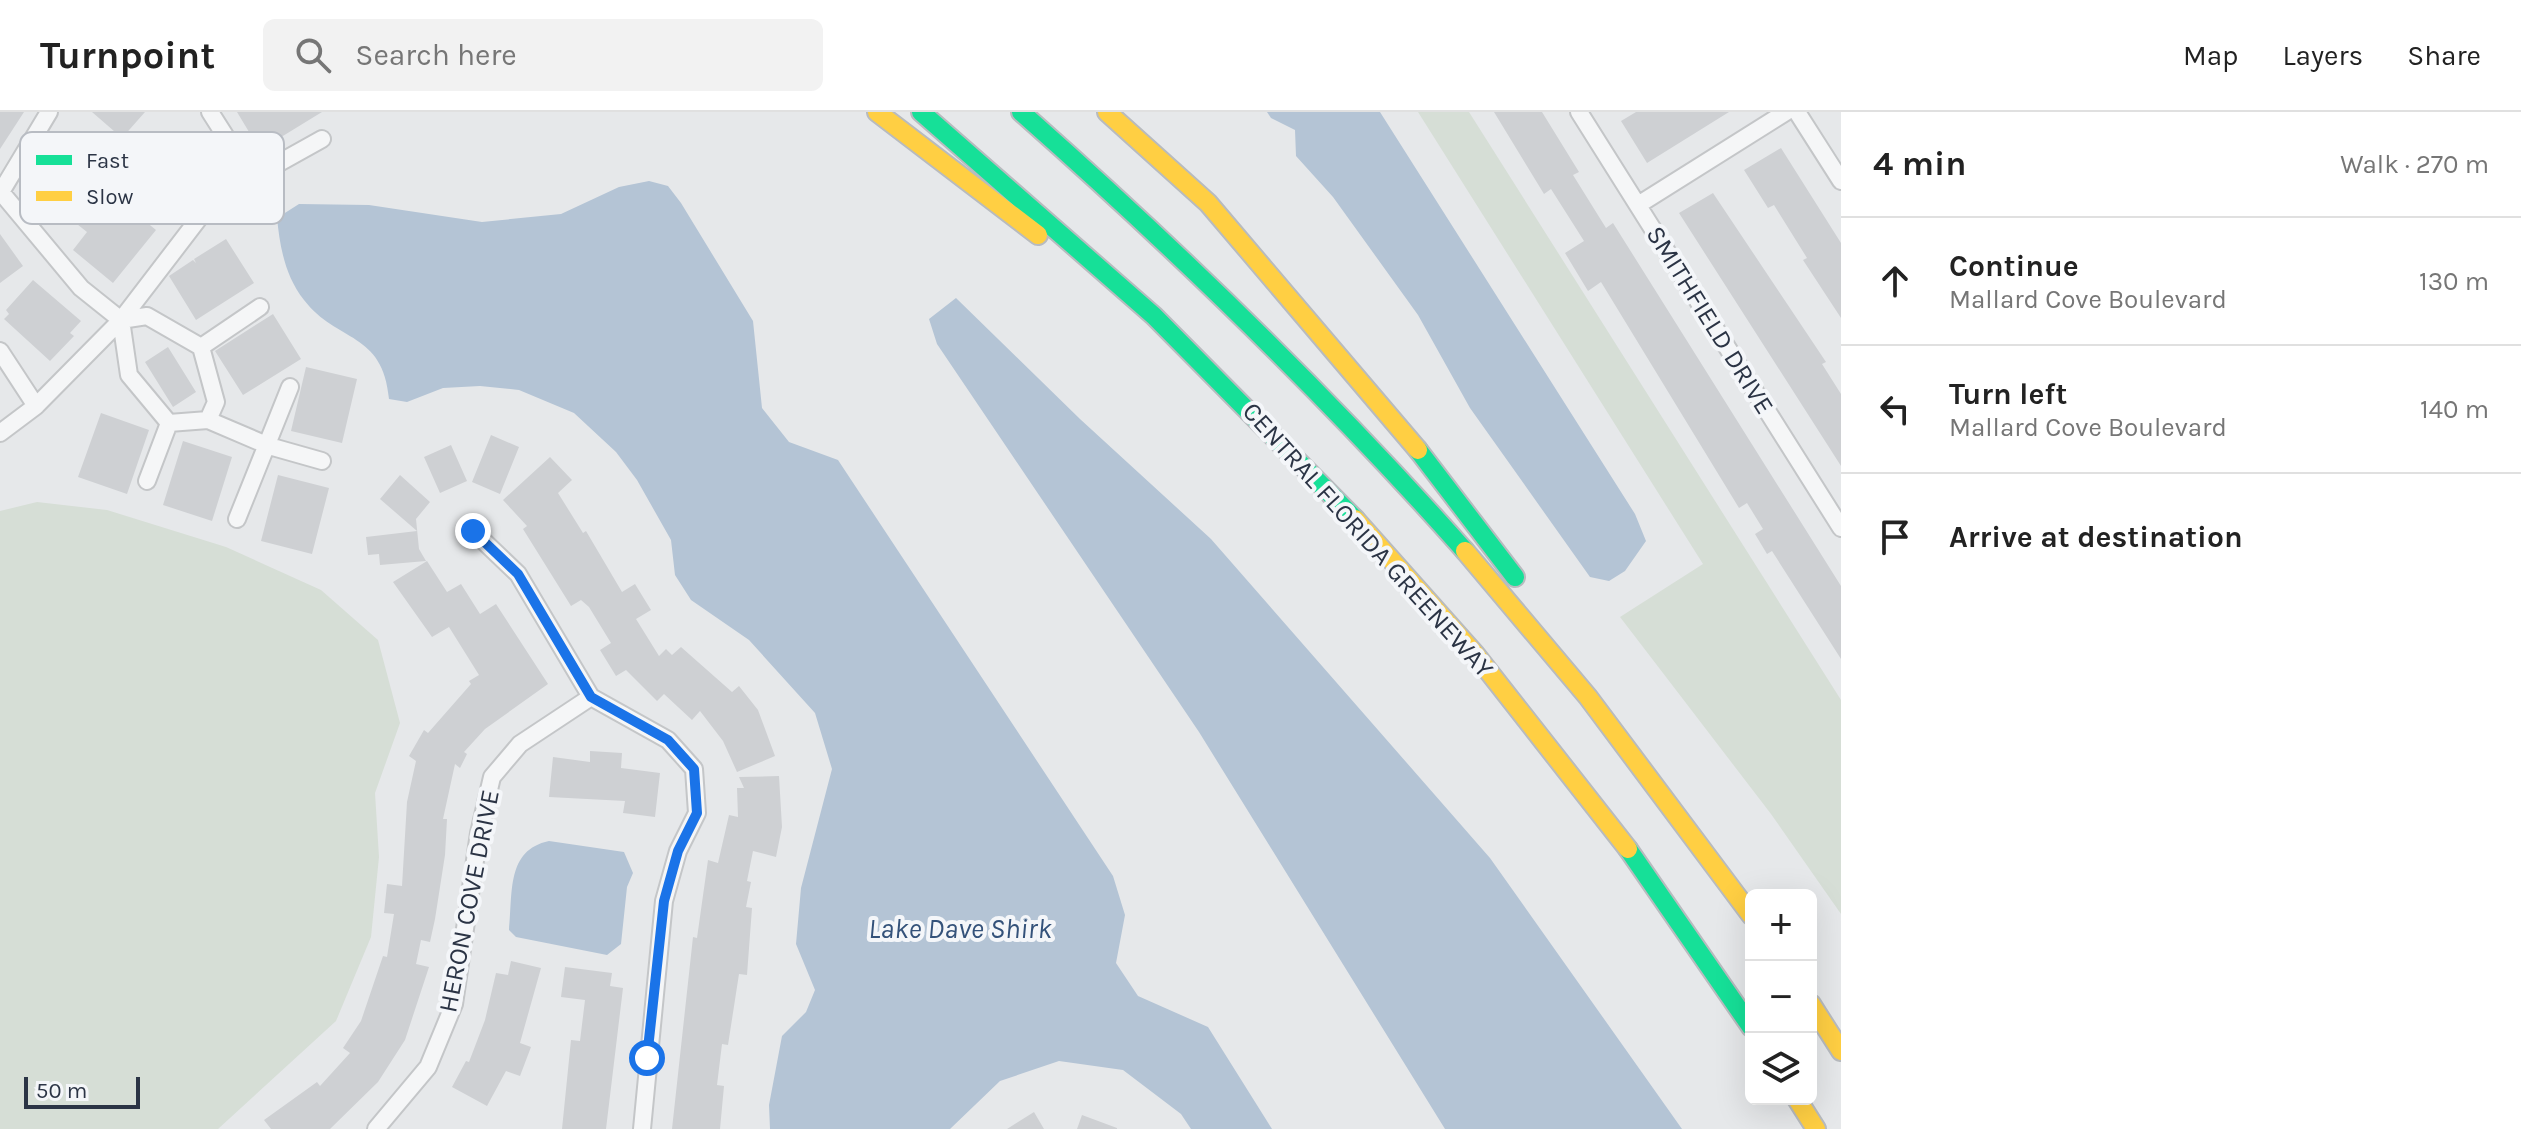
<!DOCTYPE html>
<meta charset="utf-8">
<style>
body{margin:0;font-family:Karla,sans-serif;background:#f2f2f2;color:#222}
.controls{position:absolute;right:24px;bottom:24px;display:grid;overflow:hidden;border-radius:12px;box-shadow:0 8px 32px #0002}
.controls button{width:72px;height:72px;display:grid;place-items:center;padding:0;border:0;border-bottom:2px solid #e0e0e0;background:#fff;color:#222;font:40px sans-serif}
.scale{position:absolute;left:24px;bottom:20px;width:116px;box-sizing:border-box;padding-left:8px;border:4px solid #2b3445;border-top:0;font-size:22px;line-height:28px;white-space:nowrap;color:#2b3445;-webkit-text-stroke:6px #f4f6f9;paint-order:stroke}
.stop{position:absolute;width:24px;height:24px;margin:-18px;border:6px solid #1a73e8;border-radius:50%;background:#fff}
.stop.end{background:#1a73e8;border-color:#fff;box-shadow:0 2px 8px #0008}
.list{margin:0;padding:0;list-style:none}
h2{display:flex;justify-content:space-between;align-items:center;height:104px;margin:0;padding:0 32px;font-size:34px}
h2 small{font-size:26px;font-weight:400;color:#767676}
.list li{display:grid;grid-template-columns:52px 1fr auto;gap:24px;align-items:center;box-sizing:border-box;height:128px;padding:0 32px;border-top:2px solid #e0e0e0}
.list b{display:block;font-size:30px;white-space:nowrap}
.list p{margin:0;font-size:26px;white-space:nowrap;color:#767676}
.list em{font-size:26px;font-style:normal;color:#767676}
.icon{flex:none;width:44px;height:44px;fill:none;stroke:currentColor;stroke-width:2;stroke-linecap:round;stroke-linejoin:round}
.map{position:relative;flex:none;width:1841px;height:1017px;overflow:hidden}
header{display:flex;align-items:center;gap:48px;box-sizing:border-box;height:112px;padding:0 40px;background:#fff;border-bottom:2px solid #e0e0e0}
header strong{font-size:38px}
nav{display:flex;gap:44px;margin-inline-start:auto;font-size:28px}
.search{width:560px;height:72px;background:#f2f2f2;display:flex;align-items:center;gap:20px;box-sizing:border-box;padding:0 28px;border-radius:12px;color:#767676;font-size:30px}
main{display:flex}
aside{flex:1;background:#fff}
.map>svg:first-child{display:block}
.green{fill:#d6ded6}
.water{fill:#b4c4d5}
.building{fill:#ced0d3}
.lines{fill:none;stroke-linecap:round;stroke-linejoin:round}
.street-casing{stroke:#c4c6c8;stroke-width:20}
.fast-casing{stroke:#b8bbbf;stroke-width:22}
.slow-casing{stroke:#b8bbbf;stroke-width:22}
.street{stroke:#f5f6f7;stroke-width:16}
.fast{stroke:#16e098;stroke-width:18}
.slow{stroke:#ffcf43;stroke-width:18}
.route{stroke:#1a73e8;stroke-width:10}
.labels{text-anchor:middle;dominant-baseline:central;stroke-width:8;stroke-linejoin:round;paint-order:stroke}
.street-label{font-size:26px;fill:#2b3445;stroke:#f4f6f9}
.water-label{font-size:28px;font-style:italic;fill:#34527a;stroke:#f4f6f9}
.key{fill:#f4f6f9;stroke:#b8bcc3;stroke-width:2}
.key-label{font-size:22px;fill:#2b3445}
</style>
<header>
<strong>Turnpoint</strong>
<div class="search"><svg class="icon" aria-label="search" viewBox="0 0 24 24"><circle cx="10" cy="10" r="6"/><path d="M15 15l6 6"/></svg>Search here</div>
<nav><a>Map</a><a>Layers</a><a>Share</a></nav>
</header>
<main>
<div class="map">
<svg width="1841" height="1017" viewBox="0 0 1841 1017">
<rect width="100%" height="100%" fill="#e6e8ea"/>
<!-- green -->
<path class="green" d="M1418,0H1469L1841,588V802L1771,702L1620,505L1703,452Z
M37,390L107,398L226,435L321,478L378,528L400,611L375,681L379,745L371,825L336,909L218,1017H0V399Z"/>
<!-- water -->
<path class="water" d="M1267,0H1380L1635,402L1646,429L1625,459L1609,469L1590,465L1470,296L1418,203L1333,85L1296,44L1295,18L1271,6Z
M649,69L668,74L681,91L753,209L762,296L789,330L838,348L1113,764L1125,803L1116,851L1138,884L1208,915L1272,1017H1191L1181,1002L1123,958L1059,949L1000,969L950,1017H770L769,993L782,924L806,900L815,878L796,832L801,776L832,657L815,601L749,528L691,488L675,463L671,428L637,368L616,340L574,301L519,278L480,274L443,276L407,290L389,287C383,219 337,231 304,188C285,164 280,135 277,106L299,92L369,93L482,110L561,102L619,75Z
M956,186L1080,307L1211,427L1490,746L1682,1017H1445L1199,620L937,232L929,207Z
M549,729L624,740L633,761L627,775L621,832L607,843L516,825L509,818C513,781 506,738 549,729Z"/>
<!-- building -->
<path class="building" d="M0,0H24L0,37Z
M92,0H145L122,26Z
M237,0H322L260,38Z
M1494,0H1542L1579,60L1573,63L1606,116L1613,111L1841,474V547L1772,439L1767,442L1755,422L1763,417L1747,391L1739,396L1601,170L1588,179L1565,141L1584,129L1551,77L1544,82Z
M1636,0H1729L1647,51L1621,9Z
M75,23L116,55L102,74L156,118L113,171L73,138L87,120L33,77Z
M1781,36L1841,131V206L1803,148L1807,146L1774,93L1768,96L1744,58Z
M1713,81L1826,250L1822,252L1841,282V354L1679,101Z
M0,122L23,154L0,171Z
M226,127L254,171L196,208L169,164L193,148L196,151L194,147Z
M33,168L81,209L70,221L74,224L50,249L4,207L9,202L6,198Z
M273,202L301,247L243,283L215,239Z
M168,235L196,280L173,295L145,250Z
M306,255L357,267L342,331L291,319Z
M101,301L149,318L127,382L78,365Z
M491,323L519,335L500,382L472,370Z
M183,329L232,345L212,409L163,393Z
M451,333L467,369L440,381L424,345Z
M550,345L572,368L558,381L583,421L586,419L622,480L635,472L651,498L636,507L659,544L666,537L672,543L681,535L732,580L739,574L758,598L775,644L737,660L723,629L700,599L692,608L664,582L657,589L626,558L616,564L600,538L611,531L589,495L581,488L571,494L523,417L527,414L503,388Z
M278,363L329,376L312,442L261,429Z
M400,363L430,390L416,407L419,437L426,449L380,453L379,442L368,443L366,425L417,419L380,387Z
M427,449L447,480L461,472L480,502L496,492L548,572L485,617L464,640L467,642L460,656L455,652L443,707H447L445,743L435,807L430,830L421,828L416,852L429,855L405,928L378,970L330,1017H271L264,1008L317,970L320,974L350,941L343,936L361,909L383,844L387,845L394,802L384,801L387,772L402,774L407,690L416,649L409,644L424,618L428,621L471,572L469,569L479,563L449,515L432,525L393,470Z
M590,639L622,641L621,656L660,661L655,705L623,701L625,689L549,685L553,645L590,650Z
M779,664L782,715L776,745L753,739L747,769L751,770L746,795L752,796L747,863L739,862L728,933L722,932L717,973L724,974L720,1017H672L693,825L697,826L708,748L718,751L729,703L738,705L737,676H744L739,665Z
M511,849L541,856L520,931L531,935L520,964L506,959L487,994L452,975L466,949L469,950L485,908L496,861L508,863Z
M565,855L612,861L610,874L623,876L606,1017H562L571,928L580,929L585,888L561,885Z
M1034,1000L1044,1017H1007Z
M1082,1003L1117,1016V1017H1077Z"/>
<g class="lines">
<!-- street casing -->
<g class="street-casing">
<path id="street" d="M1579,0L1841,416
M1797,0L1841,69
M252,66L322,27
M0,79L81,176L121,208L129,263L169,311L208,308L216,290L201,235L147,204L121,208
M1,80L49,0
M1638,93L1786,0
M201,235L260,195
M0,239L36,294
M208,308L269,334L322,349
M0,321L36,294L121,208L203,101L252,66L210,0
M147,369L169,311
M237,407L290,275
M473,419L518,462L591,585L668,628L694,657L697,701L678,739L664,789L642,1017
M376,1017L428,955L454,892L479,721L492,665L520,632L591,585"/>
</g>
<!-- fast casing -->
<g class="fast-casing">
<path id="fast" d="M921,0L1154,204L1355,407
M1021,0C1177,138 1326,282 1465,439
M1418,338L1515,465
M1628,737L1751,915"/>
</g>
<!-- slow casing -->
<g class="slow-casing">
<path id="slow" d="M877,0L1038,123
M1107,0L1208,91L1418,338
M1355,407L1475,542L1628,737
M1465,439L1588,585L1751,803
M1811,892L1841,939
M1797,987L1816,1017"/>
</g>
<!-- street -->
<use href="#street" class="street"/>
<!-- fast -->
<use href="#fast" class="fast"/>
<!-- slow -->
<use href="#slow" class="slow"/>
</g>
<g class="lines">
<!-- route -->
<path class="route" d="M473,419L518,462L591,585L668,628L694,657L697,701L678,739L664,789L647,946"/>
</g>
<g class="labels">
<!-- street labels -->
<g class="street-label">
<text transform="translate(1710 208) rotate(58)">SMITHFIELD DRIVE</text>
<text transform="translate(1368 428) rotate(48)">CENTRAL FLORIDA GREENEWAY</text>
<text transform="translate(469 789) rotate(-79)">HERON COVE DRIVE</text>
</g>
<!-- water labels -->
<g class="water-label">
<text x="960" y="816">Lake Dave Shirk</text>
</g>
</g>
<!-- legend -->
<rect x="20" y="20" width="264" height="92" rx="12" class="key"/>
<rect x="36" y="43" width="36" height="10" fill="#16e098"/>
<rect x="36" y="79" width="36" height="10" fill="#ffcf43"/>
<g class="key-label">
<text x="86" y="56">Fast</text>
<text x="86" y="92">Slow</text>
</g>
</svg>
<div class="controls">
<button>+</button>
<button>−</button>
<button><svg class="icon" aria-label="layers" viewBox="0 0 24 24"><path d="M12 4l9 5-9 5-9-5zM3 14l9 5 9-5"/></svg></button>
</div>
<div class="scale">50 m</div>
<div class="stop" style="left:647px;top:946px"></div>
<div class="stop end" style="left:473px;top:419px"></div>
</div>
<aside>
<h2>4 min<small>Walk · 270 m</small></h2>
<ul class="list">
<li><svg class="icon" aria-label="ahead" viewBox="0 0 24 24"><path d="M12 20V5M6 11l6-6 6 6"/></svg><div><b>Continue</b><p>Mallard Cove Boulevard</p></div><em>130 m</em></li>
<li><svg class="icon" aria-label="left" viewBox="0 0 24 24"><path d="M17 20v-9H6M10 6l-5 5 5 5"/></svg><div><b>Turn left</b><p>Mallard Cove Boulevard</p></div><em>140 m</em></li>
<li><svg class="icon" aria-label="arrive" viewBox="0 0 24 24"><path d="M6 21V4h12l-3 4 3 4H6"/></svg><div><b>Arrive at destination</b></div></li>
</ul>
</aside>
</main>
